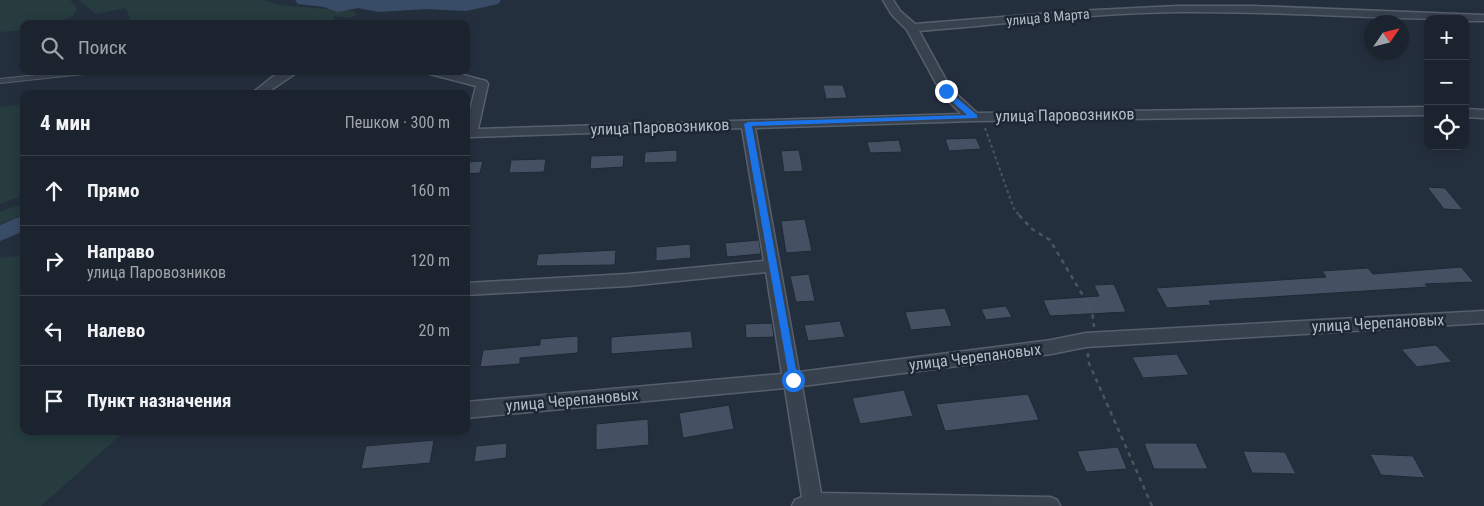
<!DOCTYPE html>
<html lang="ru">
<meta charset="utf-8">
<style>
body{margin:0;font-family:"Roboto Condensed",sans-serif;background:#282f3a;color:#f1f3f6}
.controls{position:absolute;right:15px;top:15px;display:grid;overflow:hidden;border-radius:10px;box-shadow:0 2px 12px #0003}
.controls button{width:45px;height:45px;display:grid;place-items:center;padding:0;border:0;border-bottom:1px solid #39404a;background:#1b232e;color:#f1f3f6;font:25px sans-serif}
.compass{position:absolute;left:1364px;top:15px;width:45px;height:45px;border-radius:50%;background:#1b232e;box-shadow:0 2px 12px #0003;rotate:55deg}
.stop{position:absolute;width:15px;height:15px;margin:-11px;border:4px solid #1a73e8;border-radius:50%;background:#fff}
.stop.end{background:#1a73e8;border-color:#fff;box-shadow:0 1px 5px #0008}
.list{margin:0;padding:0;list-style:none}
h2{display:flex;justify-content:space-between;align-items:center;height:65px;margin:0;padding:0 20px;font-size:21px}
h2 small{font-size:16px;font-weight:400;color:#a0a4aa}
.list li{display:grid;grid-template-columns:32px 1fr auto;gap:15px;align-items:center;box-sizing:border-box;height:70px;padding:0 20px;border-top:1px solid #39404a}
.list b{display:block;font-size:19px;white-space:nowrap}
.list p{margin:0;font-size:16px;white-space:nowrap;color:#a0a4aa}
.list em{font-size:16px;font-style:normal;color:#a0a4aa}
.icon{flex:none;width:28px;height:28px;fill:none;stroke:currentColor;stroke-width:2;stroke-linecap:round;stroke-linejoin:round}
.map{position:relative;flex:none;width:1484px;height:506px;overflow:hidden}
.search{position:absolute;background:#1b232e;box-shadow:0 2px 12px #0003;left:20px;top:20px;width:450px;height:55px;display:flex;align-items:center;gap:12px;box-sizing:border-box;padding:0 18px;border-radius:10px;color:#a0a4aa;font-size:19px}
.panel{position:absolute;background:#1b232e;box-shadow:0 2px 12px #0003;left:20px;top:90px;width:450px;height:345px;border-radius:10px}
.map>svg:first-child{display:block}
.green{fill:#263c3f}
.water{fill:#394c67}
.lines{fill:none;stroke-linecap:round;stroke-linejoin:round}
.river{fill:#394c67;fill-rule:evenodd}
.building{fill:#455162;stroke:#1f2835}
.service-casing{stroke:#565f6c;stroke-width:2}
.minor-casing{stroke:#565f6c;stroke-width:3}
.path-far1{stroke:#44595c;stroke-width:2;stroke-dasharray:3 3;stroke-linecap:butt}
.path{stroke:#44595c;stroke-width:2.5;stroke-dasharray:4.5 4.5;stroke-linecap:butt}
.service{fill:#38414e;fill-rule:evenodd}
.minor{fill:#38414e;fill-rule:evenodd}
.route{fill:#1a73e8}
.labels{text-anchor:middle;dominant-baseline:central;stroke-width:5;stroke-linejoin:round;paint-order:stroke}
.far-street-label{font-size:14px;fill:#b4bcc9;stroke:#1d2633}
.street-label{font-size:16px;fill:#b4bcc9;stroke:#1d2633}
</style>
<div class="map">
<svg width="1484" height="506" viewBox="0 0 1484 506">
<rect width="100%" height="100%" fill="#242f3e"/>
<!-- green -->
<path class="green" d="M0,0H70L77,8L73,16L55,24H24V30L0,32Z
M79,0H264L279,5L353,11L358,14L350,18L334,16L333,24H121L130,19L126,8L96,14Z
M24,104V195L0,204V107Z
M24,203V215L0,224V212Z
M24,255V431H125L41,506H0V258Z"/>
<!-- water -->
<path class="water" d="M24,215V231L0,241V225Z"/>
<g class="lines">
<!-- river -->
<path class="river" d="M295,0H501L498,4L466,11L426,9L378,12L358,8L338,12L324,7L298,4Z"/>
</g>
<!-- building -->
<path class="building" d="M823,85H843L847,98L826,99Z
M976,138L981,149L949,151L945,139Z
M899,140L902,152L870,153L867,142Z
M677,150V162L644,163L645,152Z
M799,150L803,171L784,172L781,151Z
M624,155L623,167L590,169L591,156Z
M546,159L544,172L509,173L511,160Z
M483,161L480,173L466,174V162Z
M1427,187L1445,188L1463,210L1444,209Z
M805,219L812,251L786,253L781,221Z
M759,240L761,254L727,257L725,243Z
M690,244L691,258L656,261V247Z
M616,250L615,265L536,266L538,254Z
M1461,267L1474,282L1425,284L1428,287L1209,301L1211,305L1167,308L1156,288L1326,277L1322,271L1368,268L1373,274Z
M809,274L815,301L796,302L790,276Z
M1114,284L1126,312L1050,316L1043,300L1099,296L1094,285Z
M1006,306L1012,317L986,320L981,309Z
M945,308L952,326L911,330L905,312Z
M840,321L845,337L808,341L804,325Z
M772,323L774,337L746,338L745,324Z
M691,331L693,348L611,354V337Z
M578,336V353L520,358V364L480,367L483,350L540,345V339Z
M1436,345L1452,362L1417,367L1401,349Z
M1177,354L1189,375L1143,378L1132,357Z
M904,390L913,416L860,424L852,398Z
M1028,394L1039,420L945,431L936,404Z
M729,405L734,429L683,438L679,413Z
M648,419L649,445L596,450V424Z
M434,440L430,463L361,469L366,446Z
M507,443L506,458L474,462L476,446Z
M1144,443H1196L1208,469H1154Z
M1118,447L1127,469L1086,472L1077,451Z
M1243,451L1285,452L1296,474L1252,473Z
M1370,454L1413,456L1425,478L1381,475Z"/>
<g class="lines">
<!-- service casing -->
<g class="service-casing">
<path id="service" d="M74,71H96L93,73L0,83V79Z
M117,71H289L290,72L287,74L120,73Z"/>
</g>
<!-- minor casing -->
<g class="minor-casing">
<path id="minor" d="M883,0H893L900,11L915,24L1077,11L1177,6H1254L1484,15V21H1465V19C1371,19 1275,11 1179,12C1092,13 1006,24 919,31L951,89L977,113L1428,107V115L974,121L755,128L799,372L1051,340L1086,333L1484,311V323L1086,347L1051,354L802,386L821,493L1050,497L1057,500L1060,506H792L795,500L802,497L785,388L466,418V402L782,374L766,272L628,286L466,295V283L628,274L764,261L742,128L471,137L466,136V126L476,86L430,74L428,71H448L486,81L488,84L478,129L961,114L942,94L907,30L892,15Z
M280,71H299L265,94H251Z
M1465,109L1484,110V118L1465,117Z"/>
</g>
<!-- path-far1 -->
<path class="path-far1" d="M985,128L1014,209L1020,216"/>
<!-- path -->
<path class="path" d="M1019,215L1032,229L1050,240L1092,311L1094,327
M1088,353V361L1152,506"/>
<!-- service -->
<use href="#service" class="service"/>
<!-- minor -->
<use href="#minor" class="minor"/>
</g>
<!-- route -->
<path class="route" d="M946,89L977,115V118L752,126L798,380L796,383H790L744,124L748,122L967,115L943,93L942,91Z"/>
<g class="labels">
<!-- far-street labels -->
<g class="far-street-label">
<text transform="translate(1048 17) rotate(-5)">улица 8 Марта</text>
</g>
<!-- street labels -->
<g class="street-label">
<text transform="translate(1065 115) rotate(-1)">улица Паровозников</text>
<text transform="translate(660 127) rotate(-2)">улица Паровозников</text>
<text transform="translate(1378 323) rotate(-3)">улица Черепановых</text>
<text transform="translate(975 357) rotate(-7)">улица Черепановых</text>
<text transform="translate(572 400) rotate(-5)">улица Черепановых</text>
</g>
</g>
</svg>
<div class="controls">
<button>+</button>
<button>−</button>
<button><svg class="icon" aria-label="locate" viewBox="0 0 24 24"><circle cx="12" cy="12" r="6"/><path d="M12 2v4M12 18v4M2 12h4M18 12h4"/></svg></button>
</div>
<svg class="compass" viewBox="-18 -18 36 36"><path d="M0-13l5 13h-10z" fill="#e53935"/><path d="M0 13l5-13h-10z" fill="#a0a4aa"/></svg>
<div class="stop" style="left:793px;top:380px"></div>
<div class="stop end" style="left:946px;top:91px"></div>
<div class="search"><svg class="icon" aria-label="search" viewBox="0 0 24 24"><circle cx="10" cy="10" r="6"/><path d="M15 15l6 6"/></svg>Поиск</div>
<section class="panel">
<h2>4 мин<small>Пешком · 300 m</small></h2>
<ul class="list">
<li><svg class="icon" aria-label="ahead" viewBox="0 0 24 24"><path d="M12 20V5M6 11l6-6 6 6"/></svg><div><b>Прямо</b></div><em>160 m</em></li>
<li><svg class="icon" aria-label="right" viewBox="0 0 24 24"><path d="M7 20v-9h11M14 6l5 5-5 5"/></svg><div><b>Направо</b><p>улица Паровозников</p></div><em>120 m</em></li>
<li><svg class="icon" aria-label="left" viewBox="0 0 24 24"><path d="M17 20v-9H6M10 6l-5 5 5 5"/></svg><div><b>Налево</b></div><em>20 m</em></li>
<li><svg class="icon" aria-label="arrive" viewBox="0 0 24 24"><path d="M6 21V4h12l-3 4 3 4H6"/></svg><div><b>Пункт назначения</b></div></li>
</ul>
</section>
</div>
